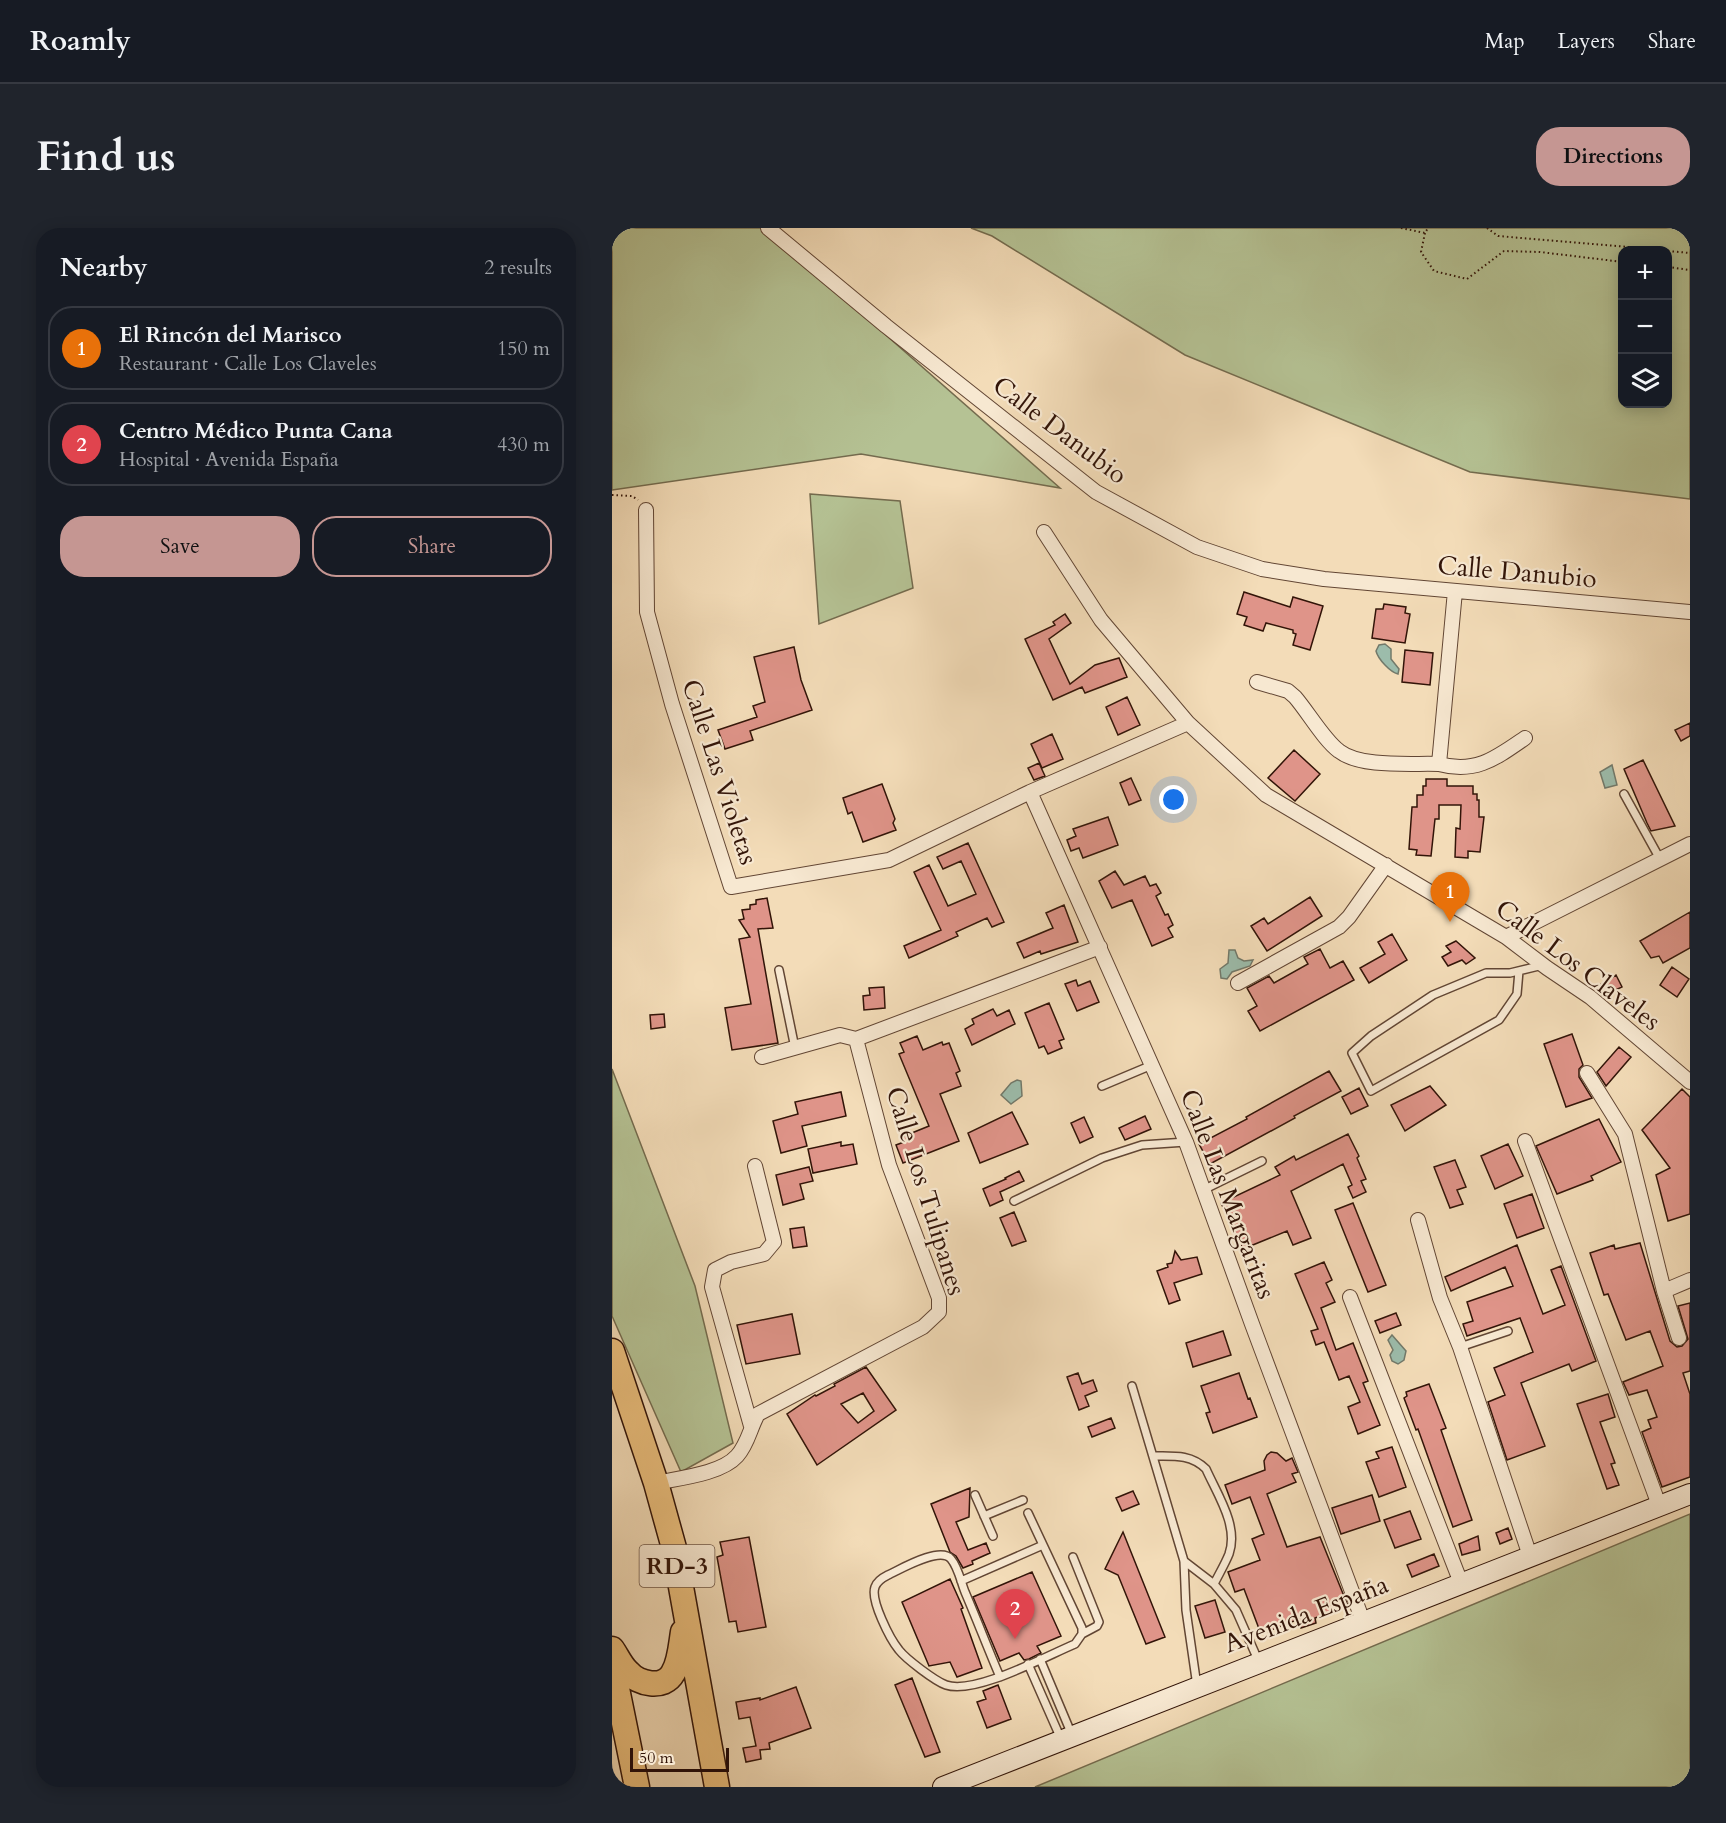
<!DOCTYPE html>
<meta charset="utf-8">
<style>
body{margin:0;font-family:Cardo,serif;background:#20242c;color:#f1f3f6}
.controls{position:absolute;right:18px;top:18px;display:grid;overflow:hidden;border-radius:12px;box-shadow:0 3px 15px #0003}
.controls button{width:54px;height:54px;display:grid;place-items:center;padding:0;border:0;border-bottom:2px solid #363941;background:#171b24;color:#f1f3f6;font:30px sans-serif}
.scale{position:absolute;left:18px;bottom:15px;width:99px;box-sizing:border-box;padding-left:6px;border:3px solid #321408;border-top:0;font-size:16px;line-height:21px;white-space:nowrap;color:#321408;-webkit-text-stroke:4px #f7e8d1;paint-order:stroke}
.you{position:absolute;left:562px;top:572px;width:21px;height:21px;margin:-15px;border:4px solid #fff;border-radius:50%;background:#1a73e8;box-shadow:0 0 0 9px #1a73e833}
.badge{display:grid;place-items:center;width:39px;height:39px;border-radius:50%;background:#c59692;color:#fff;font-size:20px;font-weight:700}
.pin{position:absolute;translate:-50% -50px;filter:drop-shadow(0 2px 3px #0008)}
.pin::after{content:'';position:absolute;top:32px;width:21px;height:18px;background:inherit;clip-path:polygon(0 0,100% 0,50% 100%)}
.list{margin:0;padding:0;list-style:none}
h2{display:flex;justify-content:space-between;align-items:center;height:78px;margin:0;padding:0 24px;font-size:26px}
h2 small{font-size:20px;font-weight:400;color:#9ea1a6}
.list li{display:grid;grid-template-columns:39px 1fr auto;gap:18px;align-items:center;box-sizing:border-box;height:84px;margin:0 12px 12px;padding:0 12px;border:2px solid #363941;border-radius:24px}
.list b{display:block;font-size:22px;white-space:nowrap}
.list p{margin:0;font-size:20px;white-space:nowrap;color:#9ea1a6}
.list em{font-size:20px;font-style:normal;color:#9ea1a6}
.actions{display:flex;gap:12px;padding:18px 24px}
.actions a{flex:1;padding:14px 0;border:2px solid #c59692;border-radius:24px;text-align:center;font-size:21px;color:#c59692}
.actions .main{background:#c59692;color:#111}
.icon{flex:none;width:33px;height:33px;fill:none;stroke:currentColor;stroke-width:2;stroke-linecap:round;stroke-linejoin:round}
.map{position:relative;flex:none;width:1078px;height:1559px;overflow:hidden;border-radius:24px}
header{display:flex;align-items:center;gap:36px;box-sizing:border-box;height:84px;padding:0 30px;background:#171b24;border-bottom:2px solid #363941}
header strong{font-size:28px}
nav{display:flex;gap:33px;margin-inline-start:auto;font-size:21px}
.intro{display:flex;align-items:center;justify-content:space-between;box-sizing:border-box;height:144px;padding:0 36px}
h1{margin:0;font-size:42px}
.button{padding:15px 27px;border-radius:24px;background:#c59692;color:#111;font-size:21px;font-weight:700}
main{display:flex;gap:36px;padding:0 36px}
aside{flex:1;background:#171b24;border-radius:24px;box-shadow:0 3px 15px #0003}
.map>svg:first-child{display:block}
.green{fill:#b5c294;stroke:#746b4e;stroke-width:1.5;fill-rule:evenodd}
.water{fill:#9cbcab;stroke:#72796a;stroke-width:1.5}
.building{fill:#df9489;stroke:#321408;stroke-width:1.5;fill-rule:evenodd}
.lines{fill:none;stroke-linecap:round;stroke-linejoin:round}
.lane-casing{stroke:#624634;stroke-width:10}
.street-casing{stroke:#624634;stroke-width:16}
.secondary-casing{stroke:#321408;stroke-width:22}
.highway-casing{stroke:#321408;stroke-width:27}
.path{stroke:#321408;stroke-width:2;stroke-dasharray:1.5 3;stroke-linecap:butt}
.lane{stroke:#f7e8d1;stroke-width:7}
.street{stroke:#f7e8d1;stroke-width:14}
.secondary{stroke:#f7e8d1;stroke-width:20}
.highway{stroke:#eabe7c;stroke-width:24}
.labels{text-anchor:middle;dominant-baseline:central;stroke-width:4.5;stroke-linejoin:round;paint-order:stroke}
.shield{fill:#f7e8d1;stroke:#6d5444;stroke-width:1.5}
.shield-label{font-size:24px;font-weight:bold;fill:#321408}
.street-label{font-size:26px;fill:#321408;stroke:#f7e8d1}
</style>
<header>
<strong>Roamly</strong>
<nav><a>Map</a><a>Layers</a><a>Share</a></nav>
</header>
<div class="intro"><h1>Find us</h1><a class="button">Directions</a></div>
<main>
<aside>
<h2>Nearby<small>2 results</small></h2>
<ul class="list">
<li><span class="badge" style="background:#e8710a">1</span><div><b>El Rincón del Marisco</b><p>Restaurant · Calle Los Claveles</p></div><em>150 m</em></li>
<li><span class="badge" style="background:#e0444e">2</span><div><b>Centro Médico Punta Cana</b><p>Hospital · Avenida España</p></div><em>430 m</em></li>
</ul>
<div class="actions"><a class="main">Save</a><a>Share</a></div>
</aside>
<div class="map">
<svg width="1078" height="1559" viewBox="0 0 1078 1559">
<rect width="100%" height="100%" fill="#f3dcb8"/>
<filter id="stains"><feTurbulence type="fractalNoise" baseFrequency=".00333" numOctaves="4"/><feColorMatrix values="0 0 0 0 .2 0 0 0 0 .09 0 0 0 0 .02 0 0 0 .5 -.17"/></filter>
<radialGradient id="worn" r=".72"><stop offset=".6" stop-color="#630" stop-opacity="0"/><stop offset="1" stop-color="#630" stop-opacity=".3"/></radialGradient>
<!-- green -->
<path class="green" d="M0,0H152L448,260L249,226L0,262Z
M359,0H1078V271L858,244L573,127L380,8ZM1011,22H1056V176H1011Z
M198,266L288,273L301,360L207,396Z
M0,841L83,1058L121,1215L69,1244L0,1088Z
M1078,1286V1559H423Z"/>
<!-- water -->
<path class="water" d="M773,416L779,421V431L787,441L786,446C778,444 766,431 764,423L767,417Z
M1000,537L1005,557L993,560L988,544Z
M617,722H623L626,730L632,733L641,732L638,738L620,744L615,751L609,750L608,741L616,735Z
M405,852L409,853L410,868L399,876L389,867L399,855Z
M780,1107L794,1123L792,1132L786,1136L780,1133L778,1127L781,1122L776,1112Z"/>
<!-- building -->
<path class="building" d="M632,364L678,379L681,369L711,378L698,422L681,417L684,406L681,405V402L654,395L651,403L632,397L635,389L625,386Z
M772,376L794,379L793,385L798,386L793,415L760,410L764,381H771Z
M453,386L459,395L437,411L458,456L483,437L507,430L515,449L473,465L470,459L441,472L413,411L443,397L441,394Z
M182,419L189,452L200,482L138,503L141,512L113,521L106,502L145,489L141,478L153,474L142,429Z
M793,422L821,425L818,457L790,454Z
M515,469L528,497L506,507L494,479Z
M1078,495V508L1069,513L1063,502Z
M440,506L451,531L430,540L419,516Z
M682,522L708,546L683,573L656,550Z
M1031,532L1063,598L1039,603L1035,595L1012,541Z
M427,535L433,548L422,552L416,540Z
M519,550L529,572L517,577L508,555Z
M814,551H835V558H861V566H865V572H867V589H872L868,624L856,623V630L843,629L844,600L848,601L849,577H827V591H823L819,628L804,627L805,622L797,621L800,579H805V567H811V558H814Z
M270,556L283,591L281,595L284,602L251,614L240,584L236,586L231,570Z
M496,589L506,617L471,630L467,620L459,623L455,612L464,608L461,601Z
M356,615L392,694L380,699L375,690L344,704L346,708L297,730L292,718L329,702L302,644L317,637L336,678L364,666L349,633L331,641L325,629Z
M503,643L512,657L533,648L538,658L544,656L549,665L544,668L553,687L556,686L561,697L556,700L561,709L540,718L520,672L500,680L487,653Z
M698,669L710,688L655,723L639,698L652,690L656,696Z
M155,670L161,700L146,701L166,815L120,822L113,780L139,776L127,711L138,709L127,692L132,691L130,682L138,681V677L144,676V672Z
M452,677L466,714L429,726L428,723L412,730L405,715L441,700L434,685Z
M1078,684V720L1051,735L1047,728L1039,730L1028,713Z
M780,706L795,732L757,755L748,740L773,726L766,714Z
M844,713L863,730L854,736L850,732L836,738L830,729L839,724L834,718Z
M708,721L718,740L731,733L742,752L648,803L636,783L645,778L635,760L657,748L662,755L696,736L692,729Z
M1060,739L1077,751L1065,769L1048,757Z
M1004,747L1010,759L991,768L983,760Z
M464,752L466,758L478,753L487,774L465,783L453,756Z
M272,759L273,780L252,782L251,768L258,767L257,760Z
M437,775L452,811L447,813L450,820L436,826L432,818L427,820L413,785Z
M381,781L385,788L397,782L403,796L360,817L353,801L362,796L360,791Z
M52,786L53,799L39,801L38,787Z
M960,806L971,837L967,841V849L980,870L954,879L932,816Z
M305,808L311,822L330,814L331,817L337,815L348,843L344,845L349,858L328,866L347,913L291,935L284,917L292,914L290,909L317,898L287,826L292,824L288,815Z
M1007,819L1019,829L994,858L985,844Z
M717,843L729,863L682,888L683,890L598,936L587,916L635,891L634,889Z
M818,858L834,877L793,903L779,877Z
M747,860L756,878L739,886L730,869Z
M1070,861L1078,869V986L1056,993L1044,947L1058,940L1030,902Z
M229,864L234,888L190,898L195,918L169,925L161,893L186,886L183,874Z
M400,884L416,916L368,935L356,905Z
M533,888L539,901L513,912L507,900Z
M472,889L481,909L468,915L459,895Z
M987,891L1009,934L979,948L981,952L945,966L924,918Z
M736,906L747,928L745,930L754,951L749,953L754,964L741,970L736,959L740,957L731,936L679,963L699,1010L681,1017L675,1003L631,1021L609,975L668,947L663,939L682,928L684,932Z
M229,914V918L241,916L245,936L201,945L196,921Z
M896,916L911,948L883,961L869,928Z
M843,932L854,959L845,962L851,976L838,980L822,939Z
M197,939L201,953L188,956L192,971L171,977L164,947Z
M407,943L412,953L388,964L391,972L378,978L371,961L394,951L393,950Z
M920,966L932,1000L905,1010L892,976Z
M741,975L774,1057L756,1064L723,982Z
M402,984L414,1013L400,1018L388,990Z
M192,999L195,1018L181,1020L178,1001Z
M1028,1015L1058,1113L1065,1119L1070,1118L1076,1111L1066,1078L1078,1075V1143L1071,1145L1078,1166V1249L1050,1259L1030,1204L1039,1200L1036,1192L1045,1189L1035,1162L1017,1167L1011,1154L1051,1138L1038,1103L1014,1112L996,1066L992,1067L978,1025L1002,1017L1003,1021Z
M905,1017L931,1086L953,1077L939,1042L949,1038L984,1133L960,1143L957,1136L909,1155L933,1218L895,1232L876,1174L893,1167L882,1140L921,1124L908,1090L855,1108L851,1096L861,1093L855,1074L901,1058L893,1039L839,1063L833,1049Z
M563,1023L569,1032L585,1029L590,1046L562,1055L568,1072L557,1076L545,1043L556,1039L555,1036L560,1035Z
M712,1034L720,1052L714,1055L723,1074L709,1080L724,1122L741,1115L756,1153L751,1155L768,1197L746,1206L736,1179L748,1174L737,1148L727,1152L712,1114L704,1117L699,1103L706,1101L683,1046Z
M784,1085L789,1097L768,1105L763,1093Z
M180,1086L188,1126L134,1136L125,1097Z
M611,1103L619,1127L581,1139L574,1115Z
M254,1139L284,1182L205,1237L175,1186L203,1167L204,1168L223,1158L222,1156ZM251,1165L262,1183L246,1195L229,1176Z
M466,1145L470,1156L481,1152L485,1163L473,1168L477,1178L467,1182L455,1149Z
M627,1145L636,1171L638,1170L645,1189L601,1205L594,1185L598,1184L589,1158Z
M817,1156L834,1200L829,1202L860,1292L841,1299L806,1201L804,1202L792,1170L795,1168L794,1164Z
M996,1166L1003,1189L988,1194L1003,1235L999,1236L1007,1257L995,1261L965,1176Z
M499,1190L503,1200L480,1209L476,1199Z
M780,1219L794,1259L767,1269L754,1234L767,1230L764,1224Z
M659,1224L665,1225L674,1233L680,1230L686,1244L680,1246L684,1254L655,1266L675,1319L708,1309L736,1378L703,1390L704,1395L689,1400L687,1391L649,1406L632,1361L623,1364L616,1344L648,1332L640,1311L652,1306L638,1269L620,1276L613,1257L653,1242L652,1233L655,1227Z
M358,1260L357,1289L344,1294L356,1322L374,1315L378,1325L360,1333L361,1336L351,1340L344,1328L338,1324L319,1276Z
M521,1263L527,1276L510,1283L504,1270Z
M760,1267L768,1293L729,1306L720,1280Z
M798,1283L809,1311L783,1320L772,1292Z
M896,1300L900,1311L888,1316L884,1305Z
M511,1304L553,1409L534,1416L506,1347L493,1341Z
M866,1308L868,1322L850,1327L847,1316Z
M137,1309L154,1399L126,1404L124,1393L117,1394L105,1329L111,1327L108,1314Z
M822,1326L827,1338L800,1349L795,1337Z
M420,1344L449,1408L425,1418L429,1425L417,1431L412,1432L407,1425L388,1433L361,1369Z
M338,1351L351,1380L349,1381L370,1440L345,1449L338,1434L317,1438L290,1374Z
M603,1372L613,1404L593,1410L583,1378Z
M300,1450L328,1524L313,1529L283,1457Z
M386,1457L399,1491L375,1500L365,1474L374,1471L371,1463Z
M184,1459L199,1500L157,1515L158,1521L148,1522L149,1531L134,1534L131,1520L144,1518L138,1489L127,1491L124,1474L148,1470V1472Z"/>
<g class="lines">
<!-- lane casing -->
<g class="lane-casing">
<path id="lane" d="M1012,566L1048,631
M167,742L183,820
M907,743L905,766L887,792L759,863L740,825L759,808L821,767L874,745H898L931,737
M490,858L540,837
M593,961L650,933
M402,973L490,930L530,917L574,914
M848,1119L896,1103
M520,1158L572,1333L574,1382L585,1458
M541,1228C561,1228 579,1226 594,1241C605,1266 627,1298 617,1326C613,1336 607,1346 602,1356
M363,1267L381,1308
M372,1288L411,1272
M461,1329L487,1394L485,1398L470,1406
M572,1333L602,1356L624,1382L646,1432
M349,1353L431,1317
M428,1431L460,1507
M416,1436L449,1511
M388,1449C376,1421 365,1392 353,1364C349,1354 346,1339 339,1331C328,1318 289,1341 276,1347C270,1350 265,1353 263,1359C258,1372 278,1411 287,1422C294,1431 323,1453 334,1457C363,1467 434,1428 463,1416L470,1406V1400L416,1285"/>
</g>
<!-- street casing -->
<g class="street-casing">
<path id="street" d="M156,0L274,98L484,264L585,319L650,341L712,351L1078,384
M34,282L35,384L60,476L119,659L277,632L418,564L576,495
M432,304L489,392L576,495L654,567L894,709L935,740L978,769L1078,854
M843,363L827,536C864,546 884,530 913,510
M645,454L676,463L683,469C696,484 712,512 727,523C749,540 799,535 827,536
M418,564L574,914L640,1096L751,1393
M894,709L1078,616
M626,755L727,699L737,689L774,637
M150,829L228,807L244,811
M975,845L1013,906L1052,1063L1067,1110
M913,913L1047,1277
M806,992L828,1070L848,1119L918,1328
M1052,1063L1078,1052
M738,1069L849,1355
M139,1198L100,1059L103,1042L119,1034L152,1026L162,1014L143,938
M44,1255C67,1250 109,1246 125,1228C136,1216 138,1200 146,1186L311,1099L327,1084V1070L277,937L244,811L488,719"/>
</g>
<!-- secondary casing -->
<g class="secondary-casing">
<path id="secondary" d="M331,1559L1078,1266"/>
</g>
<!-- highway casing -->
<g class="highway-casing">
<path id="highway" d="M0,1123L44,1255L62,1320L105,1559
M0,1421C5,1428 9,1438 16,1444C26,1456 52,1462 61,1445C68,1434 69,1416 71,1404
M0,1436L25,1559"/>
</g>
<!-- path -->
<path class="path" d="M789,0L813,5L816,0
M875,0L886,8L1052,22
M813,5L809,24L822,43L855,51L892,23L928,24L1011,34
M1056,23L1078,25
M1056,39L1078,42
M0,267L20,268L26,272"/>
<!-- lane -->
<use href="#lane" class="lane"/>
<!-- street -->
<use href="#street" class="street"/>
<!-- secondary -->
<use href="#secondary" class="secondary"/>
<!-- highway -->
<use href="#highway" class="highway"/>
</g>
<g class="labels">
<!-- shield labels -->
<rect class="shield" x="27.5" y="1317" width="75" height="42" rx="4.5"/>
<g class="shield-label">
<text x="65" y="1338">RD-3</text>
</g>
<!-- street labels -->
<g class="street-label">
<text transform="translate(448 202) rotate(37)">Calle Danubio</text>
<text transform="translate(905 344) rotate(5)">Calle Danubio</text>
<text transform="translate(108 544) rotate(72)">Calle Las Violetas</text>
<text transform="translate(966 737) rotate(37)">Calle Los Claveles</text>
<text transform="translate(314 963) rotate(73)">Calle Los Tulipanes</text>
<text transform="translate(616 966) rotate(69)">Calle Las Margaritas</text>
<text transform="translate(694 1386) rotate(-21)">Avenida España</text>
</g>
</g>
<rect width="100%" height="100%" filter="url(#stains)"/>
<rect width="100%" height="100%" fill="url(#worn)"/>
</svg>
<div class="controls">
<button>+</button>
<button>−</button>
<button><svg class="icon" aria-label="layers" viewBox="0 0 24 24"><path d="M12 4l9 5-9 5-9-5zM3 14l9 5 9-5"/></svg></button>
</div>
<div class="scale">50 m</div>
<div class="you"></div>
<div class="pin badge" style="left:838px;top:694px;background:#e8710a">1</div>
<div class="pin badge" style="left:403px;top:1411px;background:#e0444e">2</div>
</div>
</main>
